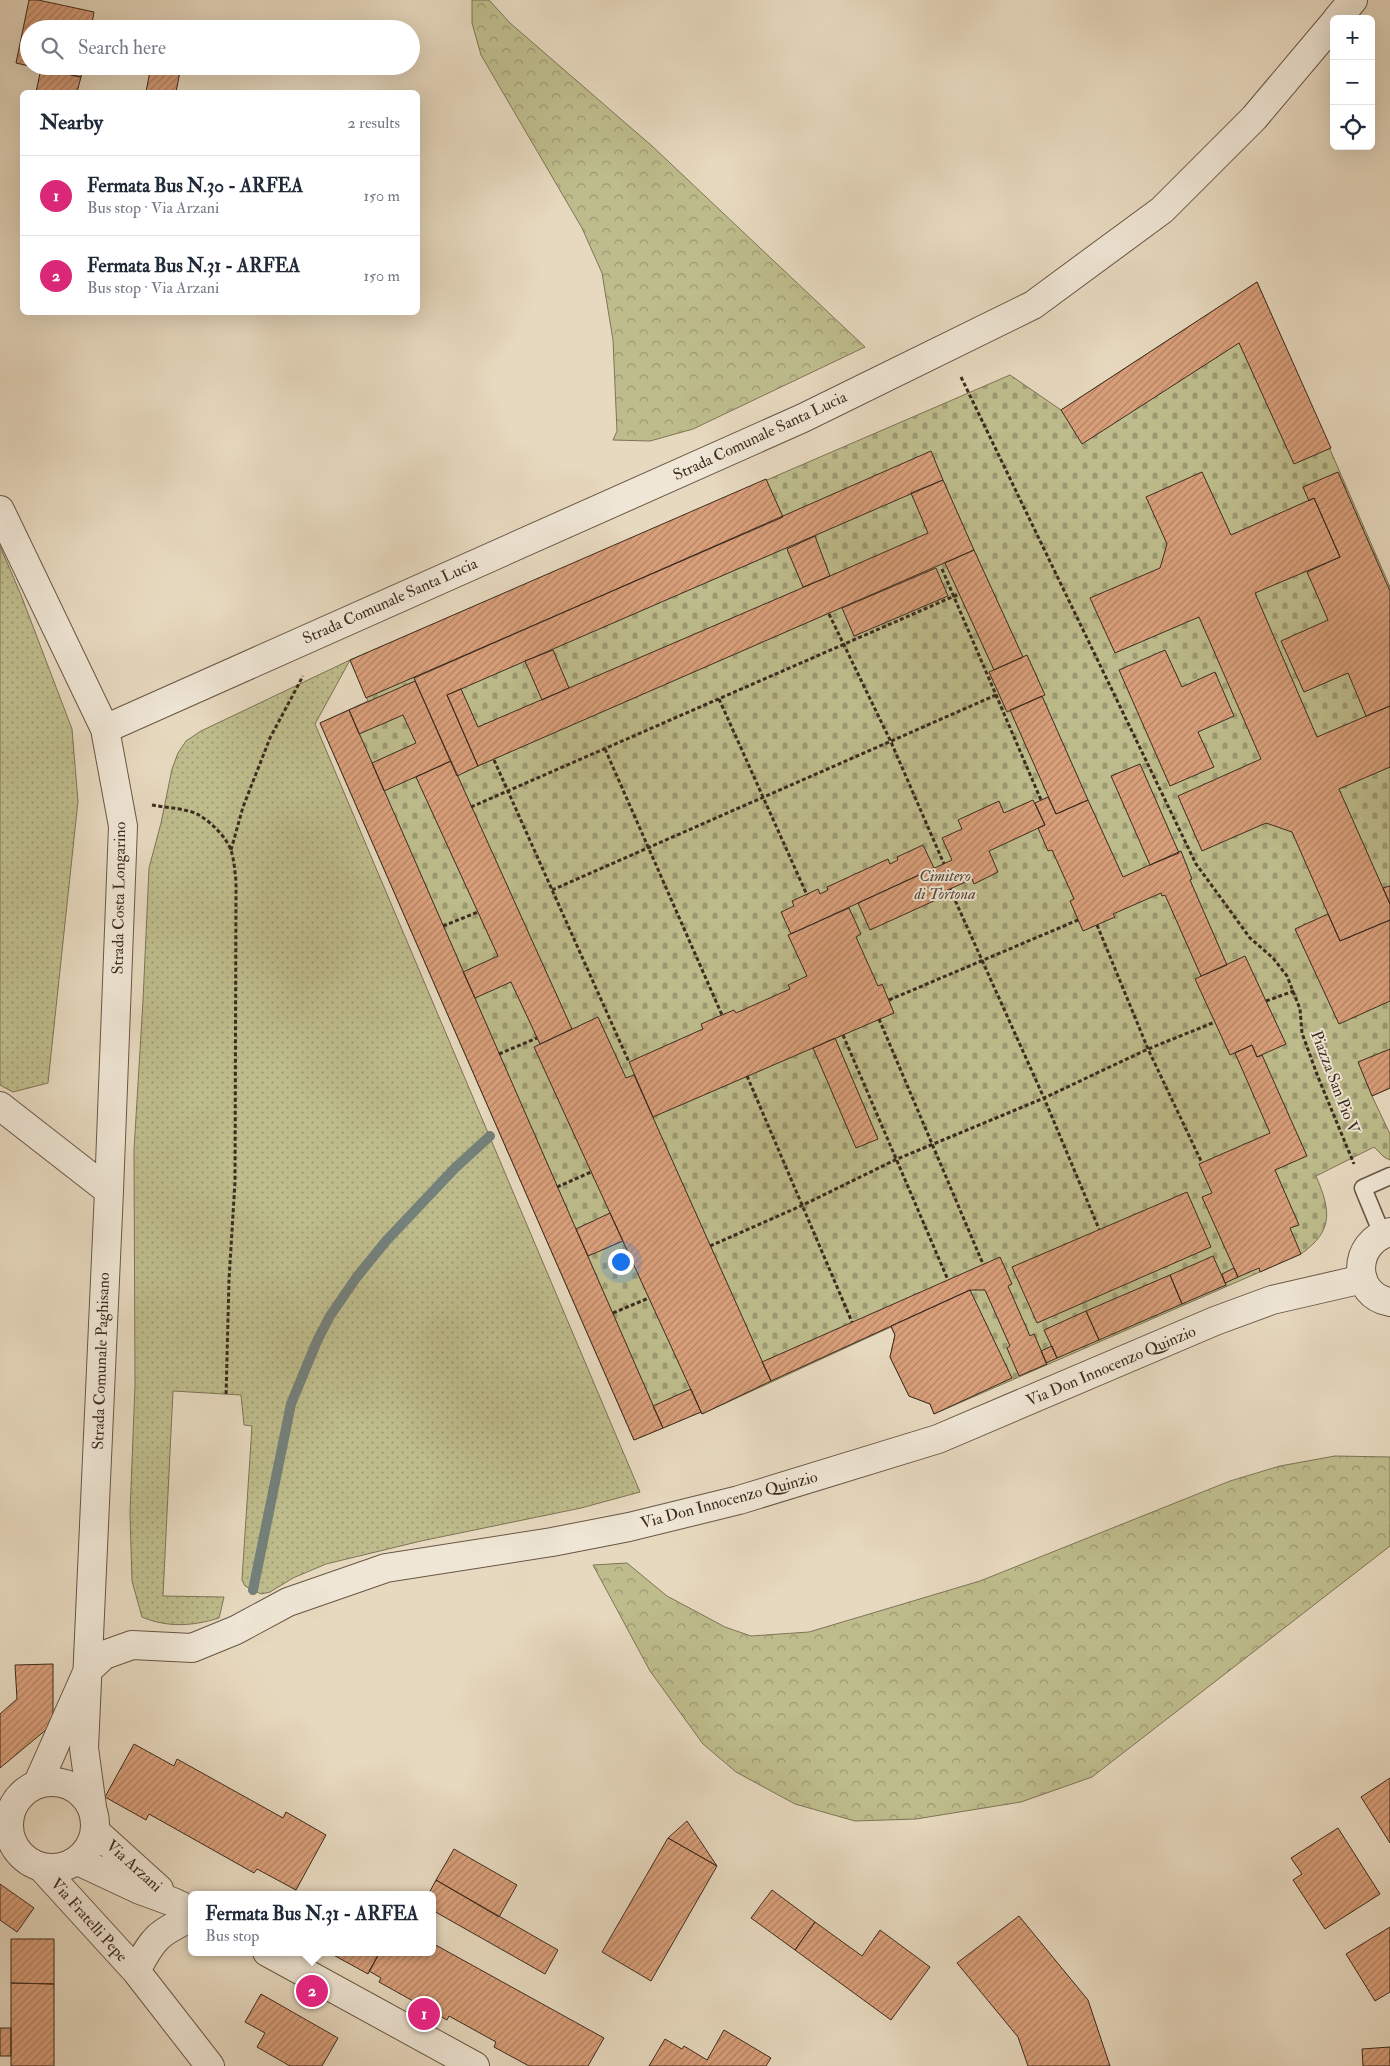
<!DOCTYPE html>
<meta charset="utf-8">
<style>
body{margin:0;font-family:"IM FELL Double Pica",serif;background:#f6f6f7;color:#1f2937}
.controls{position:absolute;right:15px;top:15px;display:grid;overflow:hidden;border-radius:8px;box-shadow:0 5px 20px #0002}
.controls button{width:45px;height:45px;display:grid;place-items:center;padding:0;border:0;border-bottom:1px solid #e0e1e3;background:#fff;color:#1f2937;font:25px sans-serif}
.you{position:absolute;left:620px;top:1261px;width:18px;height:18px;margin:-12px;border:4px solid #fff;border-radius:50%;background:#1a73e8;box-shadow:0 0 0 8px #1a73e833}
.badge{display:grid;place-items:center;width:32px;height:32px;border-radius:50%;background:#db2777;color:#fff;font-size:16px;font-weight:700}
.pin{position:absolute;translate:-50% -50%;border:2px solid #fff;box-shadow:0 1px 5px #0006}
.popup{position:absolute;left:188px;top:1891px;width:248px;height:65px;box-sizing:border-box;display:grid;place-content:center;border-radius:8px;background:#fff;filter:drop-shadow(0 1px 4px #0005);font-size:16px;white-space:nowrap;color:#747a83}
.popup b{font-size:19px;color:#1f2937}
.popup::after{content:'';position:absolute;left:50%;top:100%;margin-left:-10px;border:10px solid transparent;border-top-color:#fff}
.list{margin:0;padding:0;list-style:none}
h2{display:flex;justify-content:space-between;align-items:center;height:65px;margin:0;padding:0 20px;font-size:21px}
h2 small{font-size:16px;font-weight:400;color:#747a83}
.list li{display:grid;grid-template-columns:32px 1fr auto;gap:15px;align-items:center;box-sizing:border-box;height:80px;padding:0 20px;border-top:1px solid #e0e1e3}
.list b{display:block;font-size:19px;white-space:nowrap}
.list p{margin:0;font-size:16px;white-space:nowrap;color:#747a83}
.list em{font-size:16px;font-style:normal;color:#747a83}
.icon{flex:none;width:28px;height:28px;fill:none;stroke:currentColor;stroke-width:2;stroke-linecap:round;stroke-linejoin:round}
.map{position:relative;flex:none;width:1390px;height:2066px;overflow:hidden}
.search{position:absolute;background:#fff;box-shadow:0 5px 20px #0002;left:20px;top:20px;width:400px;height:55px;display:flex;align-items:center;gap:12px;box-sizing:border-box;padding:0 18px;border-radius:28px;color:#747a83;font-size:19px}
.panel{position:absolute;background:#fff;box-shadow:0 5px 20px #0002;left:20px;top:90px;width:400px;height:225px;border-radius:8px}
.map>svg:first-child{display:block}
.green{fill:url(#green-dots);stroke:#7e7455}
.forest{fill:url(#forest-crowns);stroke:#7e7455}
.cemetery{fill:url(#cemetery-stones);stroke:#7e7455}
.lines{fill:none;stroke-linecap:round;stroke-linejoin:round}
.stream{stroke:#74807a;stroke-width:10}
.building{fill:url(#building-hatch);stroke:#3d2b1e}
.service-casing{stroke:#685646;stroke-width:19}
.minor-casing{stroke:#685646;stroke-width:30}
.tertiary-casing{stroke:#685646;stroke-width:30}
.path{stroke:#3d2b1e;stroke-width:3;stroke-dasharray:4 2.5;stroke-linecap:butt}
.service{stroke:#efe6d5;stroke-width:16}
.minor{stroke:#efe6d5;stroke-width:28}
.tertiary{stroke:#efe6d5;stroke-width:28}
.labels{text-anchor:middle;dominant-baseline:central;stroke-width:4;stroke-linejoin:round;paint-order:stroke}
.street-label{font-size:16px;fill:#3d2b1e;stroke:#efe6d5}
.park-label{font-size:16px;font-style:italic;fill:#574834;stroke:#efe6d5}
</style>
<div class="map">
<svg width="1390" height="2066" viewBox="0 0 1390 2066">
<defs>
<pattern id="green-dots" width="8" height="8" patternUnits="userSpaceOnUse" patternTransform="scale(1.25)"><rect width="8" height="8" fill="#bebc8c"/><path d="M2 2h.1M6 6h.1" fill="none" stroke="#9c9972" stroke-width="1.8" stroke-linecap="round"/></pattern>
<pattern id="forest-crowns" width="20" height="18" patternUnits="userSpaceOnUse" patternTransform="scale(1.25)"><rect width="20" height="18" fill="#bebc8c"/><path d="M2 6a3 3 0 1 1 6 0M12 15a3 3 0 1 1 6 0" fill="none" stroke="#9c9972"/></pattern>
<pattern id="cemetery-stones" width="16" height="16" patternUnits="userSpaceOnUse" patternTransform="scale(1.25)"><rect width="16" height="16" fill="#bebc8c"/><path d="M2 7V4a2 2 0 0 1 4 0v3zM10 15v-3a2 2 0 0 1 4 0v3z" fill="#9c9972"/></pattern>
<pattern id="building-hatch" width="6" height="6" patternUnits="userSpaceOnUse" patternTransform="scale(1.25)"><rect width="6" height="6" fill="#d99f7a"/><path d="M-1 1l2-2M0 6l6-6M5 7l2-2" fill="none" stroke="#b18263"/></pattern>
</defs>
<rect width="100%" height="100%" fill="#e7d9bf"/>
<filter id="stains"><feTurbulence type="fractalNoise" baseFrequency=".004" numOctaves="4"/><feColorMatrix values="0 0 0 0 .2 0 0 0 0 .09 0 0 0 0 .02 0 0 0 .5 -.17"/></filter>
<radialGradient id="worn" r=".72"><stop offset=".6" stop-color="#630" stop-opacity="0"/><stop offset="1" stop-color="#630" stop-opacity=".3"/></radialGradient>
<!-- green -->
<path class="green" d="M0,546L21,595L72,729L78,801L48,1083L13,1092L0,1085Z
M350,660L315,724L640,1492L581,1508L421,1541L326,1564L293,1578L270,1592L261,1594L245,1586L242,1580L252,1426L244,1425L241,1395L173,1391L163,1596L224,1597L219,1618C193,1626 168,1628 142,1617L132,1581L130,1513L135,1385L134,1150L143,1001L149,868L161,823L172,769L178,753L186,741L201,731Z"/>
<!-- forest -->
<path class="forest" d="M472,0H489L510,23L652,146L865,347L693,429L650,441L613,440L617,431L613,340L602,273L582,228L481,55L472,23Z
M1335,1456L1390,1457V1546L1092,1777L1021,1802L916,1819L855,1821L795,1804L736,1772L703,1744L650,1671L593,1565L627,1563L667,1596L725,1627L751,1636L809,1632L980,1581L1230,1481L1280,1466Z"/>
<!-- cemetery -->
<path class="cemetery" d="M1257,282L1390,587V1088L1372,1096L1390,1134V1160L1384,1157L1374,1147L1316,1176C1330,1209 1335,1230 1301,1254L934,1414L930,1404L909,1396L890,1357L895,1335L891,1327L702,1414L701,1412L634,1440L320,723L368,701L350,660L1010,375L1061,410Z"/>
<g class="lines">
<!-- stream -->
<path class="stream" d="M253,1590L291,1404L317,1341L330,1316L356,1278L386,1241L455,1168L490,1136"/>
</g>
<!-- building -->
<path class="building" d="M29,0H38L94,12L91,29H29V66L16,63Z
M29,66H83L81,77Z
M151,66H181L176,92H146Z
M41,69L81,77L77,92H36Z
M1257,282L1331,448L1294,464L1239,343L1082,444L1061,410Z
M931,451L943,480L447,695L478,766L457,776L414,678Z
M1202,472L1231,535L1314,498L1340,557L1255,593L1317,737L1390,706V767L1339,789L1390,904V920L1340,941L1292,832L1266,823L1202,851L1178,796L1261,759L1199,617L1115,653L1090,598L1160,568L1167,544L1146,497Z
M1338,472L1390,591V706L1366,716L1348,673L1304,692L1281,641L1328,620L1307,572L1340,557L1314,498L1309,501L1303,487Z
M766,479L783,517L366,698L350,660Z
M943,480L974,550L478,766L447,695L461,689L478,727L830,576L928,533L911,493Z
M815,536L830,576L803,587L787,549Z
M974,550L1023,657L994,670L945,563Z
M936,568L948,596L854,636L842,608Z
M553,650L569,688L542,700L525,661Z
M1165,650L1182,687L1215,672L1234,716L1198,732L1214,767L1170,786L1119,670Z
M1027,655L1045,695L1007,712L989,672Z
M415,681L451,761L384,791L372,763L416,743L403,715L359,734L349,710Z
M1042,696L1088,800L1056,814L1010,710Z
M349,710L663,1428L634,1440L320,723Z
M451,761L572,1029L540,1044L511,982L475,998L463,972L498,956L416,777Z
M1140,764L1179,853L1150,865L1111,776Z
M1048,797L1056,814L1088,800L1123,877L1181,851L1192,879L1190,880L1227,965L1201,976L1165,895L1162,896L1161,893L1113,914L1115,917L1083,931L1070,901L1074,899L1052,850L1048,851L1038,828L1045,825L1035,803Z
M1033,800L1045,825L989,851L998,872L974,884L972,879L950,889L934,896L936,900L870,930L858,903L952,860L942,838L962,829L958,820L999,801L1004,813Z
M923,845L934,868L791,934L781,912L794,906L792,901L818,889L820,894L828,890L827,887L888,859L890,864L898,860L897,857Z
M1390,886V904L1383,888Z
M849,908L861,934L856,937L878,986L882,984L894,1013L653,1117L629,1062L703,1029L701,1024L722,1015L734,1010L736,1013L790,989L788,985L807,976L788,935Z
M1328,914L1340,941L1390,920V1001L1339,1024L1295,929Z
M1245,956L1286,1044L1257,1057L1252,1045L1230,1055L1195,979Z
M598,1017L626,1078L634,1075L771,1381L702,1414L534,1047Z
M835,1038L878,1139L856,1148L813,1048Z
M1252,1045L1257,1057L1262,1055L1307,1156L1275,1170L1299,1225L1290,1228L1301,1254L1260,1272L1259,1268L1238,1277L1202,1197L1212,1193L1199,1164L1270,1133L1235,1053Z
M1390,1049V1088L1372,1096L1358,1062Z
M1187,1192L1211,1247L1037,1323L1012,1267Z
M610,1213L623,1241L588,1256L576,1229Z
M1213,1256L1226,1285L1182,1304L1170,1275Z
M1000,1257L1012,1284L1008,1286L1030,1336L1034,1334L1047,1364L1019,1376L1007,1348L1010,1346L985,1290H970L771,1381L762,1362Z
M1234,1268L1238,1277L1225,1283L1222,1274Z
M1170,1275L1182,1304L1099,1340L1086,1311Z
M970,1290L1012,1378L934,1414L930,1404L909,1396L890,1357L895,1335L891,1326Z
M1086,1311L1099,1340L1057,1358L1044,1330Z
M1052,1346L1057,1358L1046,1363L1041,1351Z
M691,1389L701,1412L663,1428L653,1406Z
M53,1664V1724L0,1768V1714L17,1699L15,1665Z
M134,1744L174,1766L177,1759L283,1818L286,1812L326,1835L296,1890L257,1869L254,1873L149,1814L146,1820L105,1797Z
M1390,1778V1843L1361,1797Z
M687,1821L717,1866L668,1838Z
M1338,1828L1380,1894L1325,1929L1293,1880L1302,1874L1291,1858Z
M668,1838L717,1866L651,1981L602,1952Z
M454,1849L517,1885L499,1917L436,1880Z
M436,1880L558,1950L545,1974L432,1910V1895H428Z
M0,1884L34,1908L17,1932L0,1920Z
M772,1890L815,1922L795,1950L751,1918Z
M1019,1916L1088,2000L1110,2066H1028L1018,2037L957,1963Z
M815,1922L862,1956L880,1930L930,1967L891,2020L795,1950Z
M1390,1927V1992L1375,2001L1346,1954Z
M11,1939H54V1984L11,1983Z
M432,1943L604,2038L588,2066H529L494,2047L496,2042L449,2016L447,2020L379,1982L381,1978L369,1971L380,1952H432Z
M328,1952H380L368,1974Z
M11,1983L54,1984V2066H11Z
M261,1994L338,2038L322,2066H290L257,2047L265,2033L245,2022Z
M0,2028H11V2056H0Z
M724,2030L771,2058L766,2066H649L665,2039L682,2049L684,2046L707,2060Z
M1390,2047V2066H1363L1362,2049Z"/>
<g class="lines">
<!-- service casing -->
<g class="service-casing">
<path id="service" d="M1382,1234L1363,1188L1390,1176"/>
</g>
<!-- minor casing -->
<g class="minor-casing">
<path id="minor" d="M1337,19L1353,0
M0,510L105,729L123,826L109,1191
M105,729L803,418L1033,305L1162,210L1254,118L1334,23
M0,1106L109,1191L84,1748L92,1807
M1390,1232C1352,1242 1351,1295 1390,1302
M38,1783L88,1670L104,1655L132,1645L192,1648L236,1630L288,1602L386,1568L552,1542L629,1527L739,1500L938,1439L1215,1321L1272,1300L1363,1279
M42,1868L136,1971L210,2066
M136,1971C153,1938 158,1933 192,1917"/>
</g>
<!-- tertiary casing -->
<g class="tertiary-casing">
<path id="tertiary" d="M9 1825a43 43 0 1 1 86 0a43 43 0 1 1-86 0Z
M95,1831L159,1889
M78,1861L140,1890L173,1902L192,1911
M267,1952L475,2066"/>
</g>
<!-- path -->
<path class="path" d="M961,377L1196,864L1250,938L1273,958L1287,976L1300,1009L1302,1033L1318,1077L1354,1164
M942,569L1041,800
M829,614L891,742L944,864
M719,699L807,895
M605,749L722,1015
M494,760L629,1062
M152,805C167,808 186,808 199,815C211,822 226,837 231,850C234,860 235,871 236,882L235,1182L229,1280L226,1396
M471,807L959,594
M231,850L243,807L270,738L303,676
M950,889L1044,1098L1099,1229
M552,890L996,695
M1097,925L1148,1049L1202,1163
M443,926L478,912
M889,1000L1078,920
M1266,1001L1294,991
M879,1019L983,1264
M843,1035L948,1280
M499,1054L537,1038
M747,1076L852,1322
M557,1187L591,1172
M710,1246L803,1205L895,1160L1044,1098L1148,1049L1215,1022
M613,1313L649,1298"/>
<!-- service -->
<use href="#service" class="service"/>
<!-- minor -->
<use href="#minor" class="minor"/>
<!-- tertiary -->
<use href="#tertiary" class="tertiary"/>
</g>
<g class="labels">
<!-- street labels -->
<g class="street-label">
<text transform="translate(760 436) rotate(-25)">Strada Comunale Santa Lucia</text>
<text transform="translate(390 601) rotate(-24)">Strada Comunale Santa Lucia</text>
<text transform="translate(119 898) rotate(-89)">Strada Costa Longarino</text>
<text transform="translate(1335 1082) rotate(69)">Piazza San Pio V</text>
<text transform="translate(101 1361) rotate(-88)">Strada Comunale Paghisano</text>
<text transform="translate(1111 1366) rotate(-23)">Via Don Innocenzo Quinzio</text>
<text transform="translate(729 1500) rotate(-15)">Via Don Innocenzo Quinzio</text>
<text transform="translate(134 1866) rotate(42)">Via Arzani</text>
<text transform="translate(89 1920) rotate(48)">Via Fratelli Pepe</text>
</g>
<!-- park labels -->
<g class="park-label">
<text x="945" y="876">Cimitero<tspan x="945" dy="18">di Tortona</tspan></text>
</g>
</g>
<rect width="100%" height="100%" filter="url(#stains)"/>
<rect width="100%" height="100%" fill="url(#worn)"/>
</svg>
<div class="controls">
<button>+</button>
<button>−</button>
<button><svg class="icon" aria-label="locate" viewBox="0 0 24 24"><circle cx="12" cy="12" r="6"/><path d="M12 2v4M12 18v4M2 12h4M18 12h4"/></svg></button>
</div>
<div class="you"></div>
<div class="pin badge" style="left:424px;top:2014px">1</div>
<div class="pin badge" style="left:312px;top:1991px">2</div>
<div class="popup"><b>Fermata Bus N.31 - ARFEA</b>Bus stop</div>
<div class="search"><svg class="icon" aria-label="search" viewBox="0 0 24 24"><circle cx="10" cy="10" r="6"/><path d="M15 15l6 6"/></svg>Search here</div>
<section class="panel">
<h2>Nearby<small>2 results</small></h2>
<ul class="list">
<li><span class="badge">1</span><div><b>Fermata Bus N.30 - ARFEA</b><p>Bus stop · Via Arzani</p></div><em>150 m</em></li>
<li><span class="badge">2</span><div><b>Fermata Bus N.31 - ARFEA</b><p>Bus stop · Via Arzani</p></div><em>150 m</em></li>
</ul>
</section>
</div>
